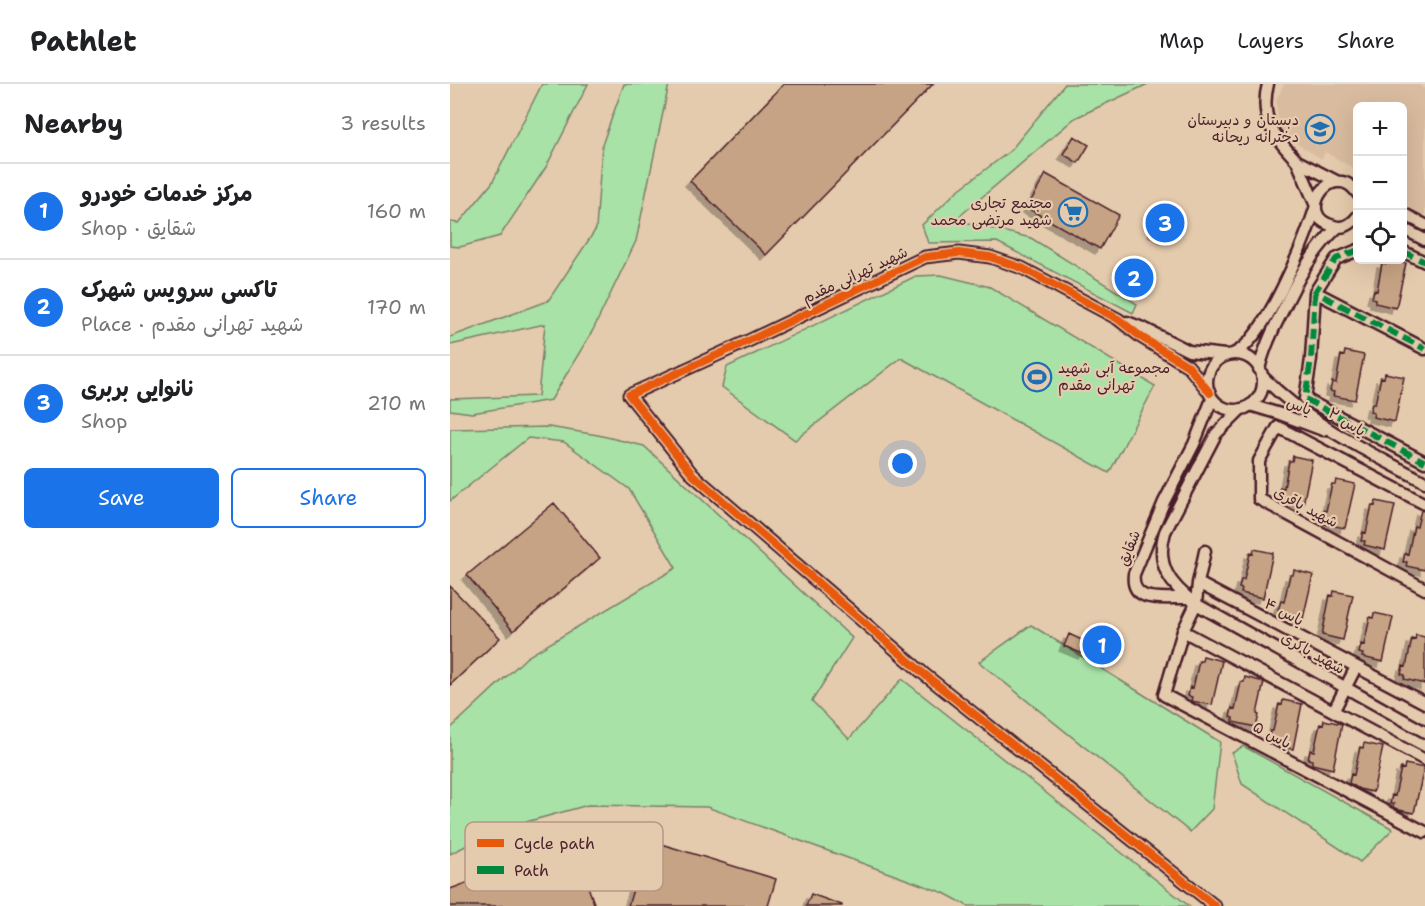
<!DOCTYPE html>
<meta charset="utf-8">
<style>
body{margin:0;font-family:"Shantell Sans","Playpen Sans Arabic",sans-serif;background:#f6f6f6;color:#202124}
.controls{position:absolute;right:18px;top:18px;display:grid;overflow:hidden;border-radius:9px;box-shadow:0 6px 24px #0002}
.controls button{width:54px;height:54px;display:grid;place-items:center;padding:0;border:0;border-bottom:2px solid #e0e0e0;background:#fff;color:#202124;font:30px sans-serif}
.you{position:absolute;left:453px;top:380px;width:21px;height:21px;margin:-15px;border:4px solid #fff;border-radius:50%;background:#1a73e8;box-shadow:0 0 0 9px #1a73e833}
.badge{display:grid;place-items:center;width:39px;height:39px;border-radius:50%;background:#1a73e8;color:#fff;font-size:20px;font-weight:700}
.pin{position:absolute;translate:-50% -50%;border:3px solid #fff;box-shadow:0 2px 6px #0006}
.list{margin:0;padding:0;list-style:none}
h2{display:flex;justify-content:space-between;align-items:center;height:78px;margin:0;padding:0 24px;font-size:26px}
h2 small{font-size:20px;font-weight:400;color:#757577}
.list li{display:grid;grid-template-columns:39px 1fr auto;gap:18px;align-items:center;box-sizing:border-box;height:96px;padding:0 24px;border-top:2px solid #e0e0e0}
.list b{display:block;font-size:22px;white-space:nowrap}
.list p{margin:0;font-size:20px;white-space:nowrap;color:#757577}
.list em{font-size:20px;font-style:normal;color:#757577}
.actions{display:flex;gap:12px;padding:18px 24px}
.actions a{flex:1;padding:14px 0;border:2px solid #1a73e8;border-radius:9px;text-align:center;font-size:21px;color:#1a73e8}
.actions .main{background:#1a73e8;color:#fff}
.icon{flex:none;width:33px;height:33px;fill:none;stroke:currentColor;stroke-width:2;stroke-linecap:round;stroke-linejoin:round}
.map{position:relative;flex:none;width:975px;height:822px;overflow:hidden}
header{display:flex;align-items:center;gap:36px;box-sizing:border-box;height:84px;padding:0 30px;background:#fff;border-bottom:2px solid #e0e0e0}
header strong{font-size:28px}
nav{display:flex;gap:33px;margin-inline-start:auto;font-size:21px}
main{display:flex}
aside{flex:1;background:#fff}
.map>svg:first-child{display:block}
.built{fill:#d9bc9f}
.green{fill:#a8e2a7;stroke:#798069;stroke-width:1.5}
.building{fill:#c6a384;stroke:#4a1f2b;stroke-width:1.5;filter:url(#shadow)}
.lines{fill:none;stroke-linecap:round;stroke-linejoin:round}
.minor-casing{stroke:#4a1f2b;stroke-width:15}
.minor{stroke:#e5cbad;stroke-width:10}
.quiet{stroke:#00873e;stroke-width:6;stroke-dasharray:12 6;stroke-linecap:butt}
.cycleway-casing{stroke:#e5cbad;stroke-width:11}
.cycleway{stroke:#e8590c;stroke-width:8}
.labels{text-anchor:middle;dominant-baseline:central;stroke-width:4.5;stroke-linejoin:round;paint-order:stroke}
.poi-label{font-size:15px;fill:#4a1f2b;stroke:#e5cbad;text-anchor:end}
.street-label{font-size:15px;fill:#4a1f2b;stroke:#e5cbad}
.key{fill:#e5cbad;stroke:#b69786;stroke-width:1.5}
.key-label{font-size:16px;fill:#4a1f2b}
</style>
<header>
<strong>Pathlet</strong>
<nav><a>Map</a><a>Layers</a><a>Share</a></nav>
</header>
<main>
<aside>
<h2>Nearby<small>3 results</small></h2>
<ul class="list">
<li><span class="badge">1</span><div><b>مرکز خدمات خودرو</b><p>Shop · شقایق</p></div><em>160 m</em></li>
<li><span class="badge">2</span><div><b>تاکسی سرویس شهرک</b><p>Place · شهید تهرانی مقدم</p></div><em>170 m</em></li>
<li><span class="badge">3</span><div><b>نانوایی بربری</b><p>Shop</p></div><em>210 m</em></li>
</ul>
<div class="actions"><a class="main">Save</a><a>Share</a></div>
</aside>
<div class="map">
<svg width="975" height="822" viewBox="0 0 975 822">
<defs>
<filter id="shadow"><feDropShadow dx="-5" dy="5" stdDeviation="0" flood-color="#0004"/></filter>
</defs>
<rect width="100%" height="100%" fill="#e5cbad"/>
<filter id="ink" filterUnits="userSpaceOnUse"><feTurbulence type="fractalNoise" baseFrequency=".0167" numOctaves="2"/><feDisplacementMap in="SourceGraphic" scale="12" xChannelSelector="R" yChannelSelector="G"/><feConvolveMatrix kernelMatrix="1 2 1 2 8 2 1 2 1" color-interpolation-filters="sRGB"/></filter>
<g filter="url(#ink)">
<!-- built -->
<path class="built" d="M834,0H971L970,2L975,5V134L953,122L952,22H908L907,86L875,68L872,75L836,53L828,37L826,16Z"/>
<!-- green -->
<path class="green" d="M92,0H138L96,83L50,152L10,163L0,162V138L9,139L42,99Z
M174,0H219L186,157L143,246L101,316L22,329L0,326V315L88,312L95,240L0,261V253L98,217L146,145L152,61Z
M615,0H698L625,34L505,136L581,154L687,220L683,229L547,158L478,159L472,141L507,107L560,67Z
M491,191L540,203L705,302L659,389L451,274L345,356L272,303L277,283L466,192Z
M99,343L148,351L194,362L402,554L362,617L399,655L452,595L739,822H518L494,809L257,723L138,721L47,746L0,770V645L77,573L226,484L179,405L114,358L78,354L0,417V345Z
M581,541L770,658L762,725L740,748L529,578Z
M793,662L943,745L910,778L792,700L782,669Z"/>
<!-- building -->
<path class="building" d="M334,0H483L316,171L240,97Z
M624,52L639,61L628,79L613,70Z
M596,90L669,131L650,165L577,124Z
M711,132L725,140L717,155L703,147Z
M936,176L956,179L946,224L925,219V215L922,214L924,206L927,207L932,179L936,180Z
M681,183L696,191L689,205L673,198Z
M895,267L914,271L905,316L883,312L884,308L880,307L882,298L886,299L891,271L894,272Z
M935,289L954,293L945,338L923,333L924,329L920,328L922,320H925L931,293L934,294Z
M843,372L862,376L853,421L831,417L832,413L828,412L830,403L834,404L839,377H842Z
M886,396L905,400L895,444L874,440L875,436L871,435L873,426L876,427L882,400H885Z
M926,417L945,421L935,466L914,461L915,457H911L913,448L916,449L922,421L925,422Z
M104,419L150,474L63,547L17,491Z
M971,426L975,427V486L956,482L957,478H953L955,469L958,470L964,442L967,443Z
M804,465L823,469L813,514L791,509L792,505L789,504L791,496H794L800,469L803,470Z
M844,486L863,491L853,535L831,531L832,527L828,526L831,517L834,518L840,491H843Z
M0,502L50,554L0,601Z
M884,507L903,511L893,556L872,551L880,511L883,512Z
M924,529L943,533L933,578L912,573L913,570L909,569L911,560L914,561L920,533L923,534Z
M641,547L665,557L656,576L635,566L633,570L614,562L619,550L636,558Z
M966,551L975,553V600L954,595L955,591L951,590L953,582L956,583L962,555L965,556Z
M753,572L772,577L762,621L741,617L742,613L738,612L740,603L743,604L749,577H752Z
M795,593L814,598L807,630L809,631L806,643L783,638V634L780,633L782,624L785,625L791,598H794Z
M833,616L852,620L843,665L826,661L821,659L822,656L818,655L820,647H823L829,620L832,621Z
M874,636L892,640L883,685L862,680V676L858,675L860,666L864,667L870,640L873,641Z
M914,659L933,663L923,708L909,705L899,699L901,690L904,691L910,663L913,664Z
M955,680L974,684L964,729L949,726L943,723L944,720H940L942,711L945,712L951,684L954,685Z
M198,756L326,795L318,822H178Z
M123,761L145,822H0V805Z
M361,810L392,821V822H356Z"/>
<g class="lines">
<!-- minor casing -->
<g class="minor-casing">
<path id="minor" d="M818,0C809,35 824,52 847,77
M908,110C883,72 842,133 884,142C893,145 902,140 908,132
M952,129L975,141
M952,144L975,156
M908,166L886,175L865,208L975,265
M952,167L975,178
M865,208L861,275L855,315L975,378
M677,238L695,245L739,267L775,271
M783,270C815,257 855,156 866,122L847,77L888,98
M757 298a28 28 0 1 1 56 0a28 28 0 1 1-56 0Z
M809,285C814,264 822,247 832,228C847,196 862,167 888,143
M812,292C858,340 917,367 975,398
M760,309L738,282L691,253L668,235L572,184L540,173L509,169L475,173L296,258L179,311L243,391L474,590L765,822
M800,321L830,330L873,346
M791,325L766,350L715,448C705,481 720,501 746,520L975,648
M975,420L828,343L809,377V415L975,505
M755,467L748,499L975,619
M748,499L746,520L733,547L714,611L975,748
M737,514C715,513 680,521 684,490L714,418L744,360L762,315
M733,547L975,676
M884,626L906,583"/>
</g>
<!-- minor -->
<use href="#minor" class="minor"/>
<!-- quiet -->
<path class="quiet" d="M908,166L886,175L865,208L975,265
M952,167L975,178
M865,208L861,275L855,315L975,378"/>
<!-- cycleway casing -->
<g class="cycleway-casing">
<path id="cycleway" d="M760,309L738,282L691,253L668,235L572,184L540,173L509,169L475,173L296,258L179,311L243,391L474,590L765,822"/>
</g>
<!-- cycleway -->
<use href="#cycleway" class="cycleway"/>
</g>
</g>
<!-- icons -->
<defs>
<g id="school-ring" transform="scale(1.5)"><circle r="9.5" fill="#e5cbad" stroke="#1f6fb2" stroke-width="1.5"/><path d="M0-5L7-2L0 1L-7-2ZM-4 1L0 2.5L4 1V4Q0 6-4 4Z" fill="#1f6fb2"/></g>
<g id="supermarket-ring" transform="scale(1.5)"><circle r="9.5" fill="#e5cbad" stroke="#1f6fb2" stroke-width="1.5"/><path d="M-6-5.5h2.5l.6 2H6L4.5 2H-2.5L-4.4-4H-6ZM-1.5 3.2a1.3 1.3 0 1 0 .1 0ZM3 3.2a1.3 1.3 0 1 0 .1 0Z" fill="#1f6fb2"/></g>
<g id="stadium-ring" transform="scale(1.5)"><circle r="9.5" fill="#e5cbad" stroke="#1f6fb2" stroke-width="1.5"/><path d="M0-5a6.5 5 0 1 0 0 10a6.5 5 0 1 0 0-10ZM-3.5-1.8h7v3.6h-7Z" fill="#1f6fb2"/></g>
</defs>
<g fill-rule="evenodd">
<use href="#school-ring" x="870" y="45"/>
<use href="#supermarket-ring" x="623" y="128"/>
<use href="#stadium-ring" x="587" y="293"/>
</g>
<g class="labels">
<!-- poi labels -->
<g class="poi-label">
<text x="849" y="36">دبستان و دبیرستان<tspan x="849" dy="17">دخترانه ریحانه</tspan></text>
<text x="602" y="119">مجتمع تجاری<tspan x="602" dy="17">شهید مرتضی محمد</tspan></text>
<text x="608" y="284" text-anchor="start">مجموعه آبی شهید<tspan x="608" dy="17">تهرانی مقدم</tspan></text>
</g>
<!-- street labels -->
<g class="street-label">
<text transform="translate(405 191) rotate(-25)">شهید تهرانی مقدم</text>
<text transform="translate(849 322) rotate(21)">یاس</text>
<text transform="translate(897 338) rotate(31)">یاس ۲</text>
<text transform="translate(856 423) rotate(28)">شهید باقری</text>
<text transform="translate(679 464) rotate(-69)">شقایق</text>
<text transform="translate(834 528) rotate(28)">یاس ۴</text>
<text transform="translate(863 569) rotate(29)">شهید باکری</text>
<text transform="translate(822 651) rotate(28)">یاس ۵</text>
</g>
</g>
<!-- legend -->
<rect x="15" y="738" width="198" height="69" rx="9" class="key"/>
<rect x="27" y="755" width="27" height="8" fill="#e8590c"/>
<rect x="27" y="782" width="27" height="8" fill="#00873e"/>
<g class="key-label">
<text x="64" y="765">Cycle path</text>
<text x="64" y="792">Path</text>
</g>
</svg>
<div class="controls">
<button>+</button>
<button>−</button>
<button><svg class="icon" aria-label="locate" viewBox="0 0 24 24"><circle cx="12" cy="12" r="6"/><path d="M12 2v4M12 18v4M2 12h4M18 12h4"/></svg></button>
</div>
<div class="you"></div>
<div class="pin badge" style="left:652px;top:561px">1</div>
<div class="pin badge" style="left:684px;top:194px">2</div>
<div class="pin badge" style="left:715px;top:139px">3</div>
</div>
</main>
